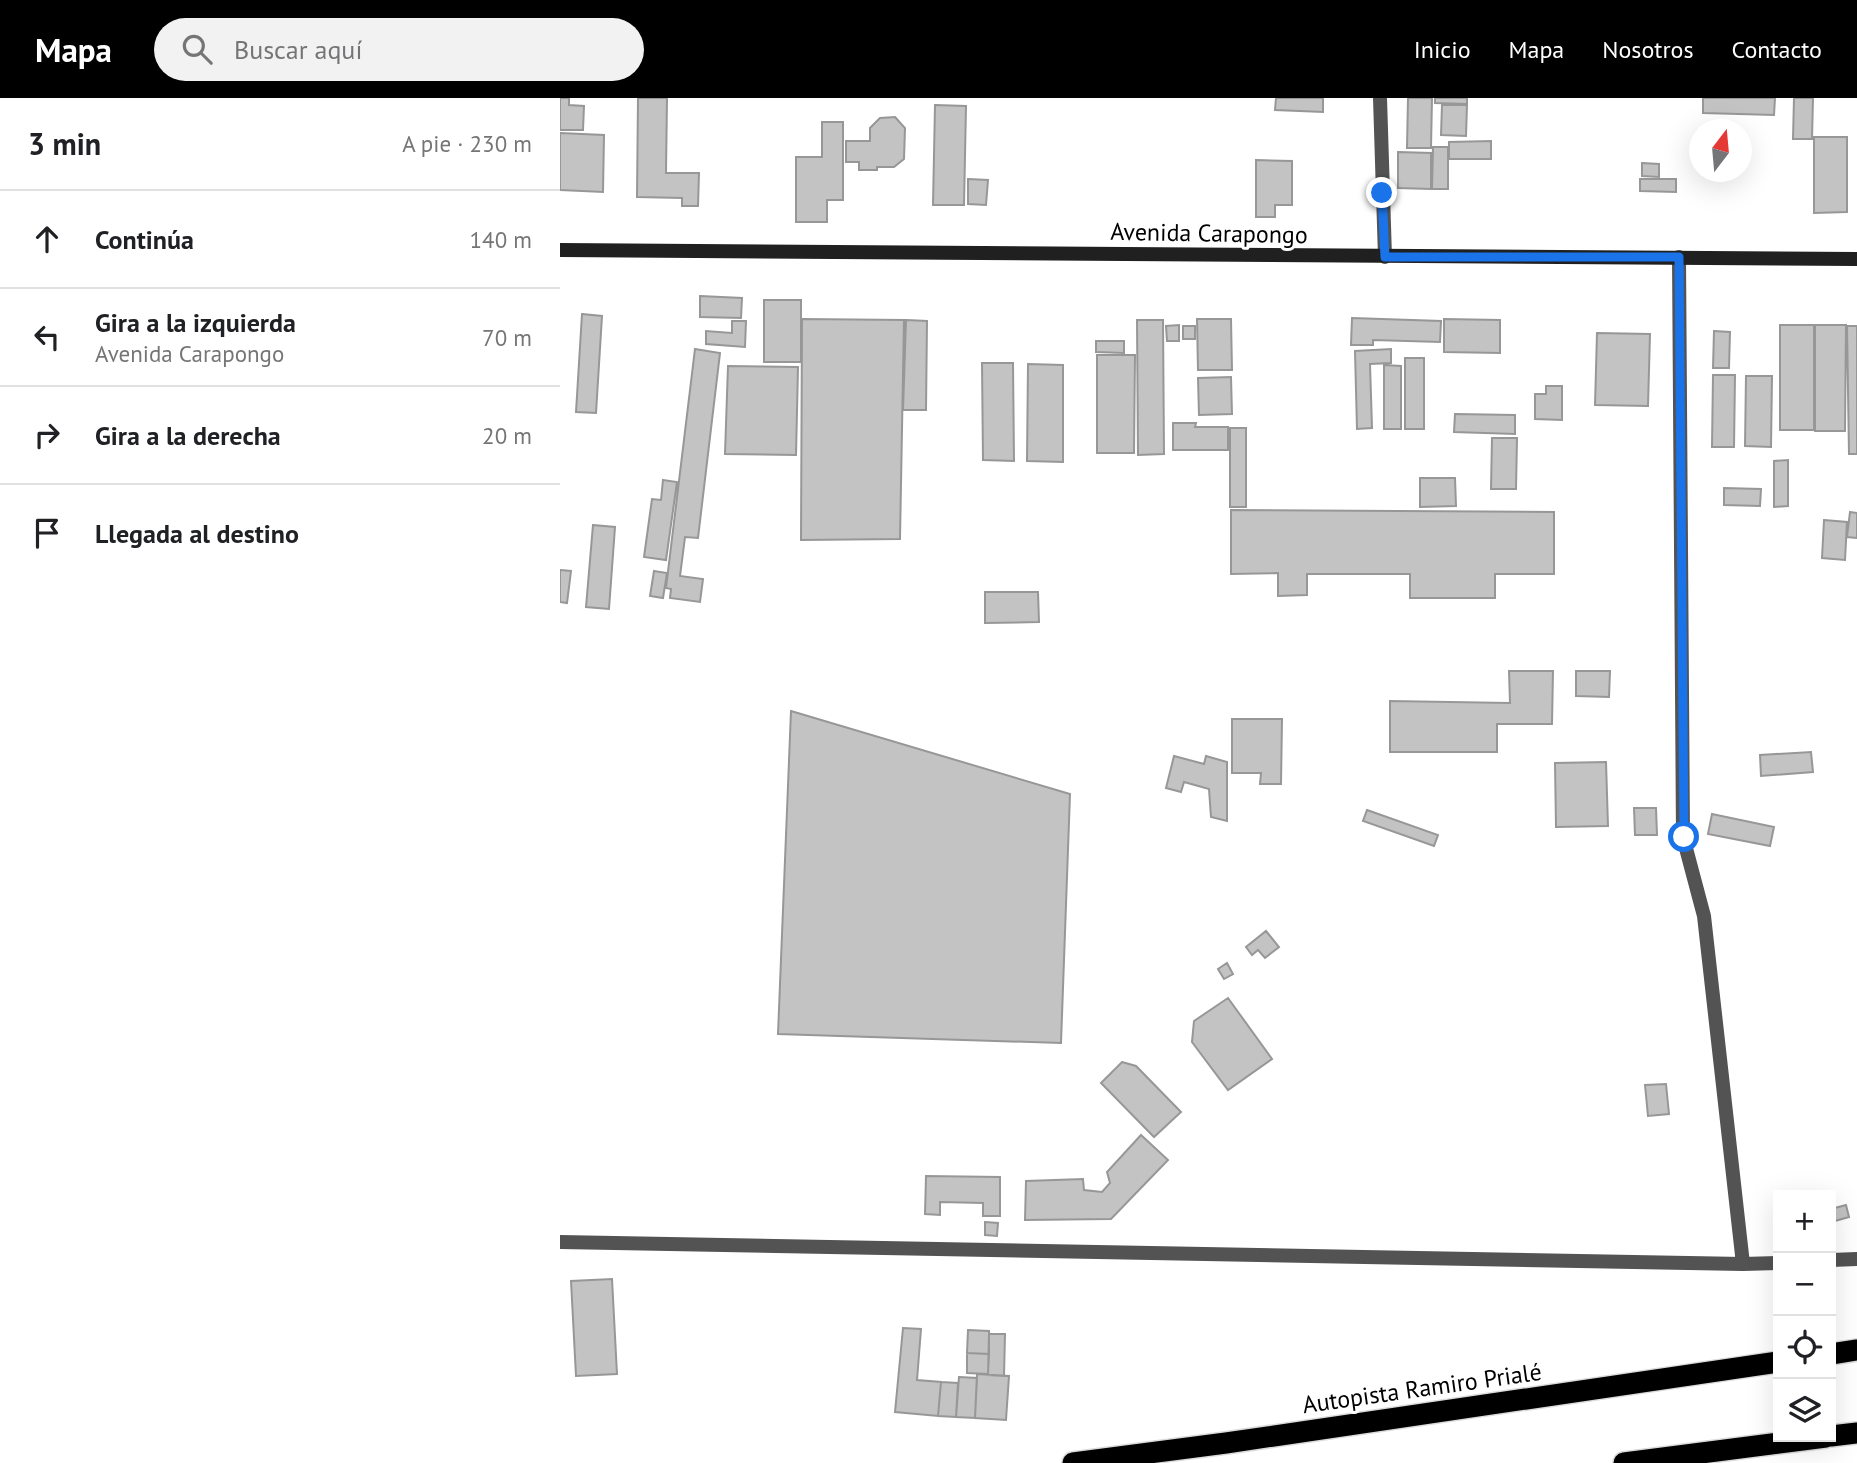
<!DOCTYPE html>
<html lang="es">
<meta charset="utf-8">
<style>
body{margin:0;font-family:"PT Sans",sans-serif;background:#f2f2f2;color:#202124}
.controls{position:absolute;right:21px;bottom:21px;display:grid;overflow:hidden;border-radius:0px;box-shadow:0 7px 28px #0002}
.controls button{width:63px;height:63px;display:grid;place-items:center;padding:0;border:0;border-bottom:2px solid #e0e0e0;background:#fff;color:#202124;font:35px sans-serif}
.compass{position:absolute;left:1129px;top:21px;width:63px;height:63px;border-radius:50%;background:#fff;box-shadow:0 7px 28px #0002;rotate:16deg}
.stop{position:absolute;width:21px;height:21px;margin:-16px;border:5px solid #1a73e8;border-radius:50%;background:#fff}
.stop.end{background:#1a73e8;border-color:#fff;box-shadow:0 2px 7px #0008}
.list{margin:0;padding:0;list-style:none}
h2{display:flex;justify-content:space-between;align-items:center;height:91px;margin:0;padding:0 28px;font-size:30px}
h2 small{font-size:23px;font-weight:400;color:#757577}
.list li{display:grid;grid-template-columns:46px 1fr auto;gap:21px;align-items:center;box-sizing:border-box;height:98px;padding:0 28px;border-top:2px solid #e0e0e0}
.list b{display:block;font-size:26px;white-space:nowrap}
.list p{margin:0;font-size:23px;white-space:nowrap;color:#757577}
.list em{font-size:23px;font-style:normal;color:#757577}
.icon{flex:none;width:38px;height:38px;fill:none;stroke:currentColor;stroke-width:2;stroke-linecap:round;stroke-linejoin:round}
.map{position:relative;flex:none;width:1297px;height:1365px;overflow:hidden}
header{display:flex;align-items:center;gap:42px;box-sizing:border-box;height:98px;padding:0 35px;background:#000;color:#fff}
header strong{font-size:33px}
nav{display:flex;gap:38px;margin-inline-start:auto;font-size:24px}
.search{width:490px;height:63px;background:#f2f2f2;display:flex;align-items:center;gap:18px;box-sizing:border-box;padding:0 24px;border-radius:38px;color:#757577;font-size:26px}
main{display:flex}
aside{flex:1;background:#fff}
.map>svg:first-child{display:block}
.building{fill:#c3c3c3;stroke:#979797;stroke-width:2}
.lines{fill:none;stroke-linecap:round;stroke-linejoin:round}
.highway-casing{stroke:#dbdbdb;stroke-width:24}
.street{stroke:#535353;stroke-width:14}
.secondary{stroke:#202020;stroke-width:14}
.highway{stroke:#000;stroke-width:21}
.route{stroke:#1a73e8;stroke-width:9}
.labels{text-anchor:middle;dominant-baseline:central;stroke-width:6;stroke-linejoin:round;paint-order:stroke}
.street-label{font-size:24px;fill:#000;stroke:#fff}
</style>
<header>
<strong>Mapa</strong>
<div class="search"><svg class="icon" aria-label="search" viewBox="0 0 24 24"><circle cx="10" cy="10" r="6"/><path d="M15 15l6 6"/></svg>Buscar aquí</div>
<nav><a>Inicio</a><a>Mapa</a><a>Nosotros</a><a>Contacto</a></nav>
</header>
<main>
<aside>
<h2>3 min<small>A pie · 230 m</small></h2>
<ul class="list">
<li><svg class="icon" aria-label="ahead" viewBox="0 0 24 24"><path d="M12 20V5M6 11l6-6 6 6"/></svg><div><b>Continúa</b></div><em>140 m</em></li>
<li><svg class="icon" aria-label="left" viewBox="0 0 24 24"><path d="M17 20v-9H6M10 6l-5 5 5 5"/></svg><div><b>Gira a la izquierda</b><p>Avenida Carapongo</p></div><em>70 m</em></li>
<li><svg class="icon" aria-label="right" viewBox="0 0 24 24"><path d="M7 20v-9h11M14 6l5 5-5 5"/></svg><div><b>Gira a la derecha</b></div><em>20 m</em></li>
<li><svg class="icon" aria-label="arrive" viewBox="0 0 24 24"><path d="M6 21V4h12l-3 4 3 4H6"/></svg><div><b>Llegada al destino</b></div></li>
</ul>
</aside>
<div class="map">
<svg width="1297" height="1365" viewBox="0 0 1297 1365">
<rect width="100%" height="100%" fill="#fff"/>
<!-- building -->
<path class="building" d="M0,0H9V7L24,8L23,32H0Z
M78,0H107L106,75H139L138,108H122V100L77,99Z
M716,0H763V14L715,12Z
M848,0H872L871,50H847Z
M875,0H907V6L875,5Z
M1143,0H1215L1214,17L1143,15Z
M1234,0H1253L1252,41H1233Z
M375,7L406,8L404,107H373Z
M882,7H907L906,38L881,37Z
M335,19L345,30L344,61L334,69H317V72H299V64H286V43H310V30L320,20Z
M262,24H283V102H267V124H236V59H262Z
M0,35L44,37L43,94L0,92Z
M1254,39H1287V114L1254,115Z
M931,43V61H889V44Z
M873,49H888V91H872Z
M838,54L871,55V91L838,90Z
M696,62L732,63V107H715V119H696Z
M1082,65L1099,66V79L1082,78Z
M408,81L428,82L426,107L408,106Z
M1080,81H1116V94L1080,93Z
M140,198L182,200L181,220L140,219Z
M204,202H241V264H204Z
M22,216L42,218L36,315L16,314Z
M792,220L881,223L880,244L813,242V247H791Z
M242,221L344,222L340,441L241,442Z
M637,221H671L672,272H638Z
M884,221L940,222V255L884,254Z
M346,222L367,223L366,312H343Z
M577,222H603L604,356L578,357Z
M172,223H186L185,249L146,246V233L172,235Z
M619,227V243H607L606,228Z
M1220,227H1254V332H1220Z
M1255,227H1286L1285,333H1255Z
M623,228H635V241H623Z
M1287,228H1297V356H1289Z
M1154,233L1170,234L1169,270H1153Z
M1037,235L1090,236L1088,308L1035,307Z
M536,243H564V255L536,254Z
M135,251L160,255L138,440L125,439L120,478L143,481L140,504L110,500L111,491L106,490Z
M831,251V265L810,266L812,330L797,331L795,253Z
M537,257H575L574,355H537Z
M845,260H864V331H845Z
M422,265H453L454,363L423,362Z
M468,266L503,267V364L467,363Z
M824,267L841,268V331H824Z
M168,268L238,269L236,357L165,356Z
M1153,277H1175L1174,349H1152Z
M1186,278H1212L1211,349L1185,348Z
M671,279L672,316L639,317L638,280Z
M986,288H1002V322L975,321V296H986Z
M895,316L955,317V336L894,334Z
M613,325H636L635,329H668V352H613Z
M670,330H686V409H670Z
M932,340H957L956,391H931Z
M1228,362V408L1214,409V363Z
M860,380H895L896,408L860,409Z
M103,382L117,384L106,462L84,459L92,401L101,402Z
M1164,390L1201,391L1200,408L1164,407Z
M671,412L994,414V476H935V500H850V476H747V497L718,498V475L671,476Z
M1290,414L1297,415V440L1287,439Z
M1264,422L1287,424L1285,462L1262,460Z
M33,427L55,429L49,511L26,509Z
M0,472L11,473L7,505L0,504Z
M94,473L107,475L103,500L90,498Z
M425,494H478L479,524L425,525Z
M949,573H993L992,626H937V654H830V603L950,605Z
M1016,573H1050L1049,599L1016,598Z
M231,613L510,696L501,945L218,936Z
M672,621H722L721,686H700L701,675H672Z
M1251,654L1253,674L1201,678L1200,657Z
M614,658L644,666L646,658L667,664V723L651,719L649,691L624,684L621,694L606,690Z
M1046,664L1048,728L996,729L995,665Z
M1074,710H1096L1097,737H1075Z
M807,712L878,737L874,748L803,723Z
M1152,716L1214,729L1210,748L1148,736Z
M706,833L719,849L705,860L698,852L692,857L686,849Z
M667,865L673,876L664,881L658,871Z
M668,900L712,961L668,992L632,944L634,923Z
M562,964L576,968L621,1014L594,1039L541,985Z
M1106,986L1109,1016L1088,1018L1085,987Z
M581,1037L608,1062L551,1121L465,1122L466,1083L523,1081L524,1092L542,1094L550,1085L547,1074Z
M366,1078L440,1079V1118H423V1105L380,1104V1117L365,1116Z
M1286,1107L1289,1119L1275,1123L1271,1111Z
M425,1124L438,1125L437,1138L425,1137Z
M52,1181L57,1276L16,1278L11,1183Z
M343,1230L361,1231L357,1282L381,1284L378,1318L335,1314Z
M408,1232L429,1233V1256L407,1255Z
M429,1236H445L444,1278L428,1277Z
M407,1255L429,1256L428,1276L407,1275Z
M417,1276L449,1278L446,1322L415,1320Z
M399,1279L417,1280L415,1320L396,1319Z
M381,1284L398,1285L396,1319L378,1318Z"/>
<g class="lines">
<!-- highway casing -->
<g class="highway-casing">
<path id="highway" d="M1271,1256L1297,1252
M1271,1338L1297,1335
M513,1365L666,1345L1218,1264
M1064,1365L1266,1339"/>
</g>
<!-- street -->
<path class="street" d="M820,0L825,159
M1119,159L1123,739L1144,818L1183,1166
M0,1144L1183,1166L1218,1165
M1271,1162L1297,1161"/>
<!-- secondary -->
<path class="secondary" d="M0,152L1297,161"/>
<!-- highway -->
<use href="#highway" class="highway"/>
</g>
<g class="lines">
<!-- route -->
<path class="route" d="M822,95L825,159H1119L1124,739"/>
</g>
<g class="labels">
<!-- street labels -->
<g class="street-label">
<text transform="translate(649 135) rotate(1)">Avenida Carapongo</text>
<text transform="translate(862 1290) rotate(-8)">Autopista Ramiro Prialé</text>
</g>
</g>
</svg>
<div class="controls">
<button>+</button>
<button>−</button>
<button><svg class="icon" aria-label="locate" viewBox="0 0 24 24"><circle cx="12" cy="12" r="6"/><path d="M12 2v4M12 18v4M2 12h4M18 12h4"/></svg></button>
<button><svg class="icon" aria-label="layers" viewBox="0 0 24 24"><path d="M12 4l9 5-9 5-9-5zM3 14l9 5 9-5"/></svg></button>
</div>
<svg class="compass" viewBox="-18 -18 36 36"><path d="M0-13l5 13h-10z" fill="#e53935"/><path d="M0 13l5-13h-10z" fill="#757577"/></svg>
<div class="stop" style="left:1124px;top:739px"></div>
<div class="stop end" style="left:822px;top:95px"></div>
</div>
</main>
